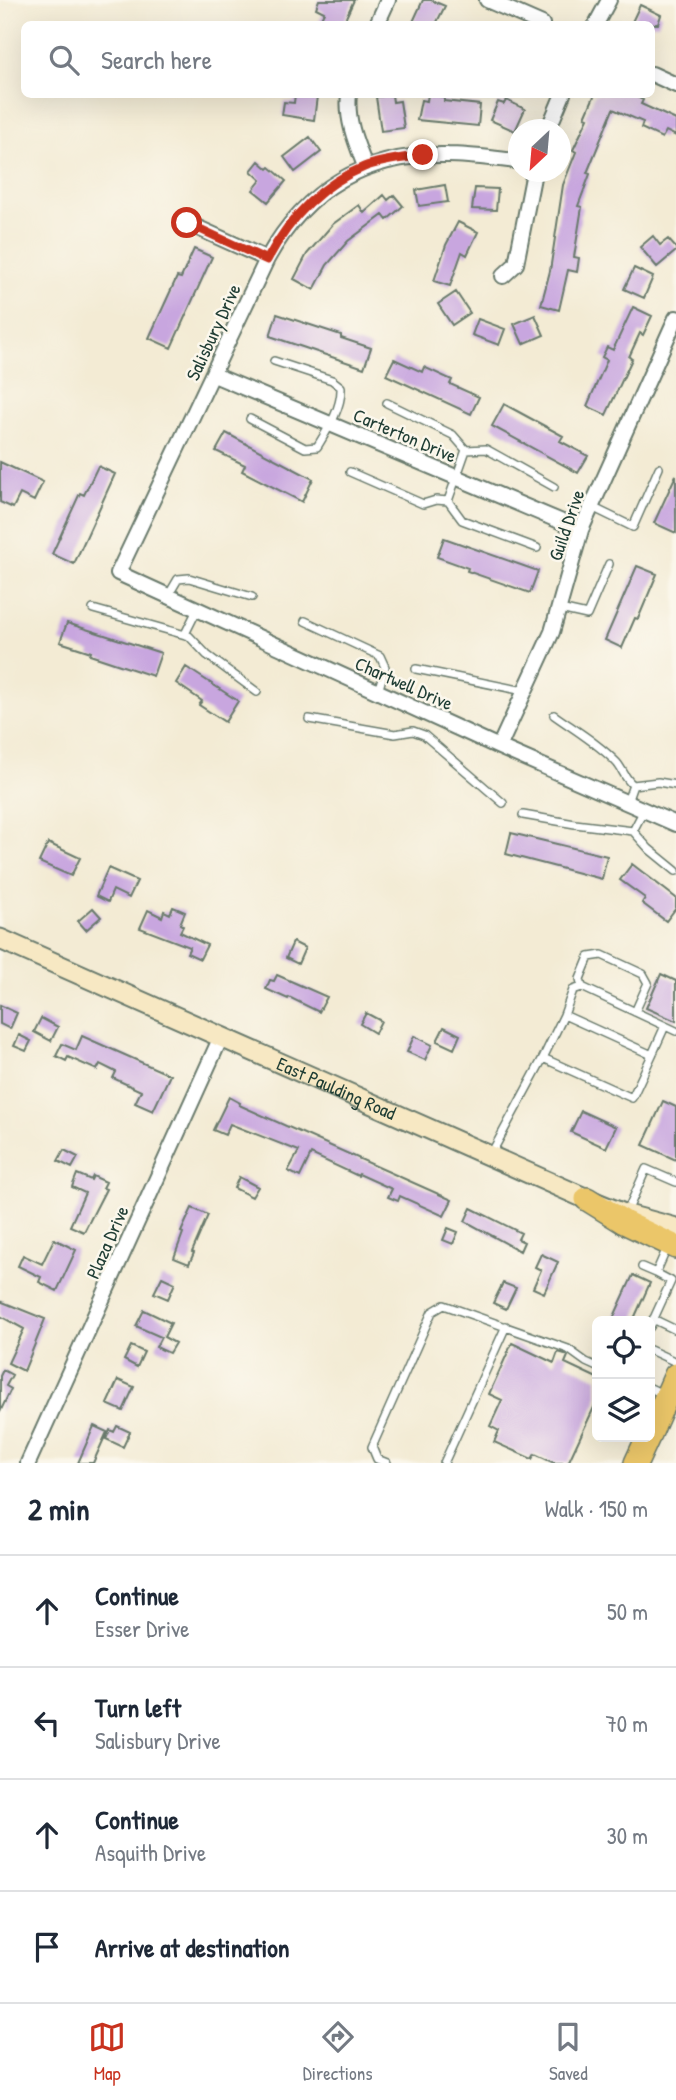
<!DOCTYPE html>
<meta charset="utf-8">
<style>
body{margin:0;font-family:"Patrick Hand",sans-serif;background:#f2f2f3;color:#1f2937}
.controls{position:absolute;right:21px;bottom:21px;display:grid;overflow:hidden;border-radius:10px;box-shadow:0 7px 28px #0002}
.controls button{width:63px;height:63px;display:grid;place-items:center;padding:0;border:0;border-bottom:2px solid #e0e1e3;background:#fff;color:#1f2937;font:35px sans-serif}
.compass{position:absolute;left:508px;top:119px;width:63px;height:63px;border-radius:50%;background:#fff;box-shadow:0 7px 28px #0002;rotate:206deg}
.stop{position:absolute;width:21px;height:21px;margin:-16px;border:5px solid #c8321e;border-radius:50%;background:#fff}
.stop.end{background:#c8321e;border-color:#fff;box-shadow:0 2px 7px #0008}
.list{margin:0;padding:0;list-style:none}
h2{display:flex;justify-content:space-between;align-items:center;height:91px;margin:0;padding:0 28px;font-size:30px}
h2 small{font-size:23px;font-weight:400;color:#747a83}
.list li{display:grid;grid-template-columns:46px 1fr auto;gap:21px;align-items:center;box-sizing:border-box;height:112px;padding:0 28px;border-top:2px solid #e0e1e3}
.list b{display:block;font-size:26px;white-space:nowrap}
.list p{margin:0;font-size:23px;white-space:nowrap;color:#747a83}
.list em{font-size:23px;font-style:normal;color:#747a83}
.icon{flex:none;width:38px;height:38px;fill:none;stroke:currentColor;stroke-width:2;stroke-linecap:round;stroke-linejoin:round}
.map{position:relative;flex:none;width:676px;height:1463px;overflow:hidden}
.search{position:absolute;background:#fff;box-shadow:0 7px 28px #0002;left:21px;right:21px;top:21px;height:77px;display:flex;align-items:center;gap:18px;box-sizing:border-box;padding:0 24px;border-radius:10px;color:#747a83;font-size:26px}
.sheet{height:539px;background:#fff}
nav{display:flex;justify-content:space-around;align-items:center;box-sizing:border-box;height:98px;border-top:2px solid #e0e1e3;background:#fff;font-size:19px;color:#747a83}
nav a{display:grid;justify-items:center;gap:4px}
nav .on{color:#c8321e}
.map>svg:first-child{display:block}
.building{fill:#c8a6df}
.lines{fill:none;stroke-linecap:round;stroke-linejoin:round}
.lane-casing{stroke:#697a6c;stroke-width:10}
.street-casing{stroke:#697a6c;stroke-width:18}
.secondary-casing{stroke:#697a6c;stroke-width:23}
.primary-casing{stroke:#697a6c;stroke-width:26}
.lane{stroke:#fff;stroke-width:7}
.street{stroke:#fff;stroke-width:14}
.secondary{stroke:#f7e8c3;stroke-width:19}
.primary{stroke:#ebc669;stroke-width:23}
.route{stroke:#c8321e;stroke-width:9}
.labels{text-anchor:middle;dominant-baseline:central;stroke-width:5;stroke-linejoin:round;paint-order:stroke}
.street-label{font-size:19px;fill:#1f3d34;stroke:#fbf7ec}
</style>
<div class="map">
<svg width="676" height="1463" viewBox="0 0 676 1463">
<rect width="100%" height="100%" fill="#fbf7ec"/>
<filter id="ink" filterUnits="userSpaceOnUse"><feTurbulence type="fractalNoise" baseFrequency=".0143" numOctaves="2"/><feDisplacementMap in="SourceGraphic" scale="14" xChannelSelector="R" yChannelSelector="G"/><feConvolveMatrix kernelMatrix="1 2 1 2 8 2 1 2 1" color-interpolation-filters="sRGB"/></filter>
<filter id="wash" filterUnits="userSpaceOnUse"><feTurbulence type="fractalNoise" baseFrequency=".00686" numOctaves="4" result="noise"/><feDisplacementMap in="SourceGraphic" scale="28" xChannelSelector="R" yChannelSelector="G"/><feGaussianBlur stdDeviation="1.57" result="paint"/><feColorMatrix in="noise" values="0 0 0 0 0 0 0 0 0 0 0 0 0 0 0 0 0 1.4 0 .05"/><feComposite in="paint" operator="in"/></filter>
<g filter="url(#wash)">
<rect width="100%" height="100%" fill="#f3ebd4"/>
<g id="blocks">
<!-- building -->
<path class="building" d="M319,0H354L343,24H318L324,12L316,8Z
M423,0H431L445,6L436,24H412Z
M640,5L661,15L658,24H631Z
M295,94L317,96L314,120L282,115L284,102L294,103Z
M428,94L444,97V101L480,105L478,126L417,120L421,100L427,101Z
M595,94H631L643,100L641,104L676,120V136L666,131L662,138L641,128L643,122L613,109L587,173L590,174L578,206L582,207L574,257L579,258L577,272L568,270L559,310L541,305L550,271L563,185L576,152L573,150L588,118L585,117Z
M392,95L393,102L400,101L404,128L381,131L376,97Z
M506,100L525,109L515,131L490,120L498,102L504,104Z
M310,137L321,152L295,172L284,157Z
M259,161L268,169L270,167L286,181L268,202L253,190L261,180L251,171Z
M445,185L448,202L419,206L416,190Z
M475,188L498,189L496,210L472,209Z
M384,195L388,200L394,195L403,206L387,220L383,215L348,241L327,265L314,290L294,279L307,254L333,224L359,205L364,213Z
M458,222L478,232L467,255L462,252L450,286L434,281L446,245Z
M653,236L660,245L668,239L676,248V251L657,267L640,247Z
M194,249L212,257L171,348L149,338L177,277L181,278Z
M634,268L653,277L644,298L624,289Z
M456,292L470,313L452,325L438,304Z
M633,307L652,316L643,335L640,333L629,357L632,359L606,415L587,406L607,360L602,357L607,347L613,350Z
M277,314L341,335V338L371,348L364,368L270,336Z
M535,315L544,335L523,344L514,324Z
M478,319L505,329L499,345L472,335Z
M394,359L422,372L424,367L452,380L450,384L479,397L471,414L386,375Z
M504,404L563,436L560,441L588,456L578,473L492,426Z
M226,433L313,479L302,502L242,471L245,465L216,451Z
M0,462L43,482L34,501L20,494L13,508L0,502Z
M98,466L115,474L74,564L52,554L80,493L84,495Z
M676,475V533L654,523Z
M444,538L538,571L530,593L467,571L468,568L437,557Z
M637,566L657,574L638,619L635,618L622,648L605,640Z
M67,623L161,653L153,676L90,655L91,652L60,642Z
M186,667L238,701L225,722L199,705L202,701L176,683Z
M511,833L607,856L602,879L506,854Z
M48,843L80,858L71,876L39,862Z
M632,864L676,898V908L666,921L642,903L645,898L620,880Z
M108,868L137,881L129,898L113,890L108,902L96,896Z
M173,907L185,912L180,924L183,926L180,932L207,945L200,959L187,953L190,947L140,928L148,910L162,917L164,911L170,914Z
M93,908L101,917L86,930L78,921Z
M293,942L305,948L298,964L286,958Z
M661,974L676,981V1021L646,1008Z
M277,975L327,997L319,1012L289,997L288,999L266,989L270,980L274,981Z
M0,1005L17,1013L10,1029L0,1024Z
M366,1013L381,1021L375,1033L360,1024Z
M41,1018L58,1027L51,1041L34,1032Z
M444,1027L460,1035L454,1049L437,1041Z
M19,1035L31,1041L26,1051L14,1046Z
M82,1036L170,1075L153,1111L135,1103L141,1091L113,1078L116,1072L100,1064L97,1070L68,1057L66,1061L56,1056L62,1044L76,1050Z
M414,1036L432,1045L425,1060L407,1052Z
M229,1097L240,1103L239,1105L452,1200L444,1216L400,1196L398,1201L388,1197L392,1189L359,1174L358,1176L311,1154L300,1177L288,1171L299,1151L230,1124L225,1135L213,1130Z
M663,1101L676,1107V1160L643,1145Z
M581,1111L616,1127L606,1148L571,1132Z
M64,1150L78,1157L72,1168L58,1161Z
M77,1174L91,1180L93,1176L106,1182L103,1188L106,1189L84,1232L70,1226L85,1193L72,1187Z
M239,1177L258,1187L252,1197L234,1188Z
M192,1208L208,1215L192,1252L194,1253L189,1264L174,1258L183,1233L181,1232Z
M471,1208L521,1233L518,1239L524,1242L520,1251L465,1221Z
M448,1228L458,1232L453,1244L443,1240Z
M54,1239L76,1250L57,1291L39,1282L41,1277L18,1266L23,1255L42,1264Z
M541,1254L558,1262L544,1293L533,1288L541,1270L535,1267Z
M633,1275L650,1283L633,1321H612Z
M162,1277L175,1283L168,1299L154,1293Z
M503,1283L516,1288L506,1309L493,1303Z
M0,1301L45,1319L24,1371L8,1363L24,1329L0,1316Z
M144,1310L171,1323L164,1337L175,1343L169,1353L156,1347L161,1337L136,1326Z
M512,1343L554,1363L558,1352L565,1354L568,1356L565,1363L597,1378V1401L568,1463H554L535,1454L532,1459L494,1442L499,1431L490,1426L502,1400L489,1394Z
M131,1346L144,1352L137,1367L124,1360Z
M3,1370L12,1375L6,1386L11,1389L0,1412V1376Z
M118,1380L134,1387L123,1411L107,1404Z
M94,1426L107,1432L93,1463H78Z
M117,1426L130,1432L123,1447L106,1439L110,1430L114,1432Z"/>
</g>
</g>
<g filter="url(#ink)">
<use href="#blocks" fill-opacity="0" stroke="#697a6c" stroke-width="2"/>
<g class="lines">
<!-- lane casing -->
<g class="lane-casing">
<path id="lane" d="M387,403L453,435L466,450L448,501
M250,419L305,448L317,447C328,429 342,408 341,387L332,380L274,361
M466,450L486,449L554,487
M350,472L423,504L436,500L448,501L462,520L537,548
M592,507L633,527L659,468
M168,596L178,579L189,578L252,597
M93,609L189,636L207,655L257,692
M560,609L587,615L609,564
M305,621L380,656L385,667L378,692
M185,634L197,610
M416,669L524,691
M554,715C575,730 599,744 617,763C623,770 625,779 633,785
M309,719L395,734L413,731L424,735L503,803
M627,802L633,785L658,782L676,785
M523,815L575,824L633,831L644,810
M633,831L649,849L676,871
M582,987L573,990L564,1015L652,1055L665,1026
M635,1012L648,983L643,974L602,955L589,957L580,979L582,987L676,1031
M543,1058L564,1015
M490,1156L543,1058L632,1098L652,1055
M626,1214L646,1169L676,1182
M642,1267L656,1273
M653,1319L676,1330
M650,1327L671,1281L656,1273L667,1248
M650,1350L676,1362
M650,1388L665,1395
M387,1463L377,1459L372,1447L432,1312L444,1305L568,1349L586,1362L597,1367
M444,1463L506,1326"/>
</g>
<!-- street casing -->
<g class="street-casing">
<path id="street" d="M487,0L542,24
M377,24L388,0
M596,24L609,0
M652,74L676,85
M349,94C346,120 356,143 365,166
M548,130L563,94
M518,161C495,159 472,155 448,155C366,153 307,187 267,259L118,573L499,747L676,824
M187,223L267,259
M503,276L516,264L534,172
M214,375L581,530
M499,747L552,632L581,530L676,318
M28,1463L221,1037"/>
</g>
<!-- secondary casing -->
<g class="secondary-casing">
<g id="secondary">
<path id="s1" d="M0,939L587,1199L624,1214L676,1228"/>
</g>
</g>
<!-- primary casing -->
<g class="primary-casing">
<path id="primary" d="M587,1199L624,1222L676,1247
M650,1434L676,1375
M636,1463L648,1437"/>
</g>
<!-- lane -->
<use href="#lane" class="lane"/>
<!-- street -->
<use href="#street" class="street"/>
<!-- secondary -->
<use href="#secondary" class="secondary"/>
<!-- primary -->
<use href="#primary" class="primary"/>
</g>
</g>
<g class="lines" filter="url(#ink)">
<!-- route -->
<path class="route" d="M187,223L267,260C289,219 320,185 364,167C382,160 404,158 423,155"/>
</g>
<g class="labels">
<!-- street labels -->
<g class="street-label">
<text transform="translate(213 332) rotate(-65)">Salisbury Drive</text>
<text transform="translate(405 435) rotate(23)">Carterton Drive</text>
<text transform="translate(566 525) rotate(-71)">Guild Drive</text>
<text transform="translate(404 683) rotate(24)">Chartwell Drive</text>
<text stroke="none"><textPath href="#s1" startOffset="368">East Paulding Road</textPath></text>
<text transform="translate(107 1242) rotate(-66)">Plaza Drive</text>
</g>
</g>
</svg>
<div class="controls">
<button><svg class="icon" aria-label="locate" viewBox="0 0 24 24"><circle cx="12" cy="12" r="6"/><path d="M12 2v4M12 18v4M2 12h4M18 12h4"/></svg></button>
<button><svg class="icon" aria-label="layers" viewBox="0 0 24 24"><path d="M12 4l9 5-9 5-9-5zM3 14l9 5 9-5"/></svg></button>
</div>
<svg class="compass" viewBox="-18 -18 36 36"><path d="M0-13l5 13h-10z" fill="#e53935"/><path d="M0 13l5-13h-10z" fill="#747a83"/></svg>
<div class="stop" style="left:187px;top:223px"></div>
<div class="stop end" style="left:423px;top:155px"></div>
<div class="search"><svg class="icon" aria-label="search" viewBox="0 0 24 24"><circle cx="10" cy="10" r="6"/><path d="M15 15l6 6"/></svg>Search here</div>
</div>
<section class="sheet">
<h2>2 min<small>Walk · 150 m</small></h2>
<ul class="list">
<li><svg class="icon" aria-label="ahead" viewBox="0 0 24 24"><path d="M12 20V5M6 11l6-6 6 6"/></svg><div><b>Continue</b><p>Esser Drive</p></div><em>50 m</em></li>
<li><svg class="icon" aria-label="left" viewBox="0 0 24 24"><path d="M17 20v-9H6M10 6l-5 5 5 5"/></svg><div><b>Turn left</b><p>Salisbury Drive</p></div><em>70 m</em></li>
<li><svg class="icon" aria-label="ahead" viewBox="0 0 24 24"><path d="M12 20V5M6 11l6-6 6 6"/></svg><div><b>Continue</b><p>Asquith Drive</p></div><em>30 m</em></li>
<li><svg class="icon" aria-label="arrive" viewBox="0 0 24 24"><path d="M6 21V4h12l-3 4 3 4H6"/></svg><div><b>Arrive at destination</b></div></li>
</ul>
</section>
<nav>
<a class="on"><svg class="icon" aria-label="map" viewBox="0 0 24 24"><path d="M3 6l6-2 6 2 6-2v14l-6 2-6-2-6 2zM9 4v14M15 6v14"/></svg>Map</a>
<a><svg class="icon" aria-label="directions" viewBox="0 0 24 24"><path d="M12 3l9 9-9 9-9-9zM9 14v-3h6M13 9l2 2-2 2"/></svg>Directions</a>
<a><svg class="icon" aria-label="saved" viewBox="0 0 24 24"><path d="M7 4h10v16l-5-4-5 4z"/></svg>Saved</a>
</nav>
